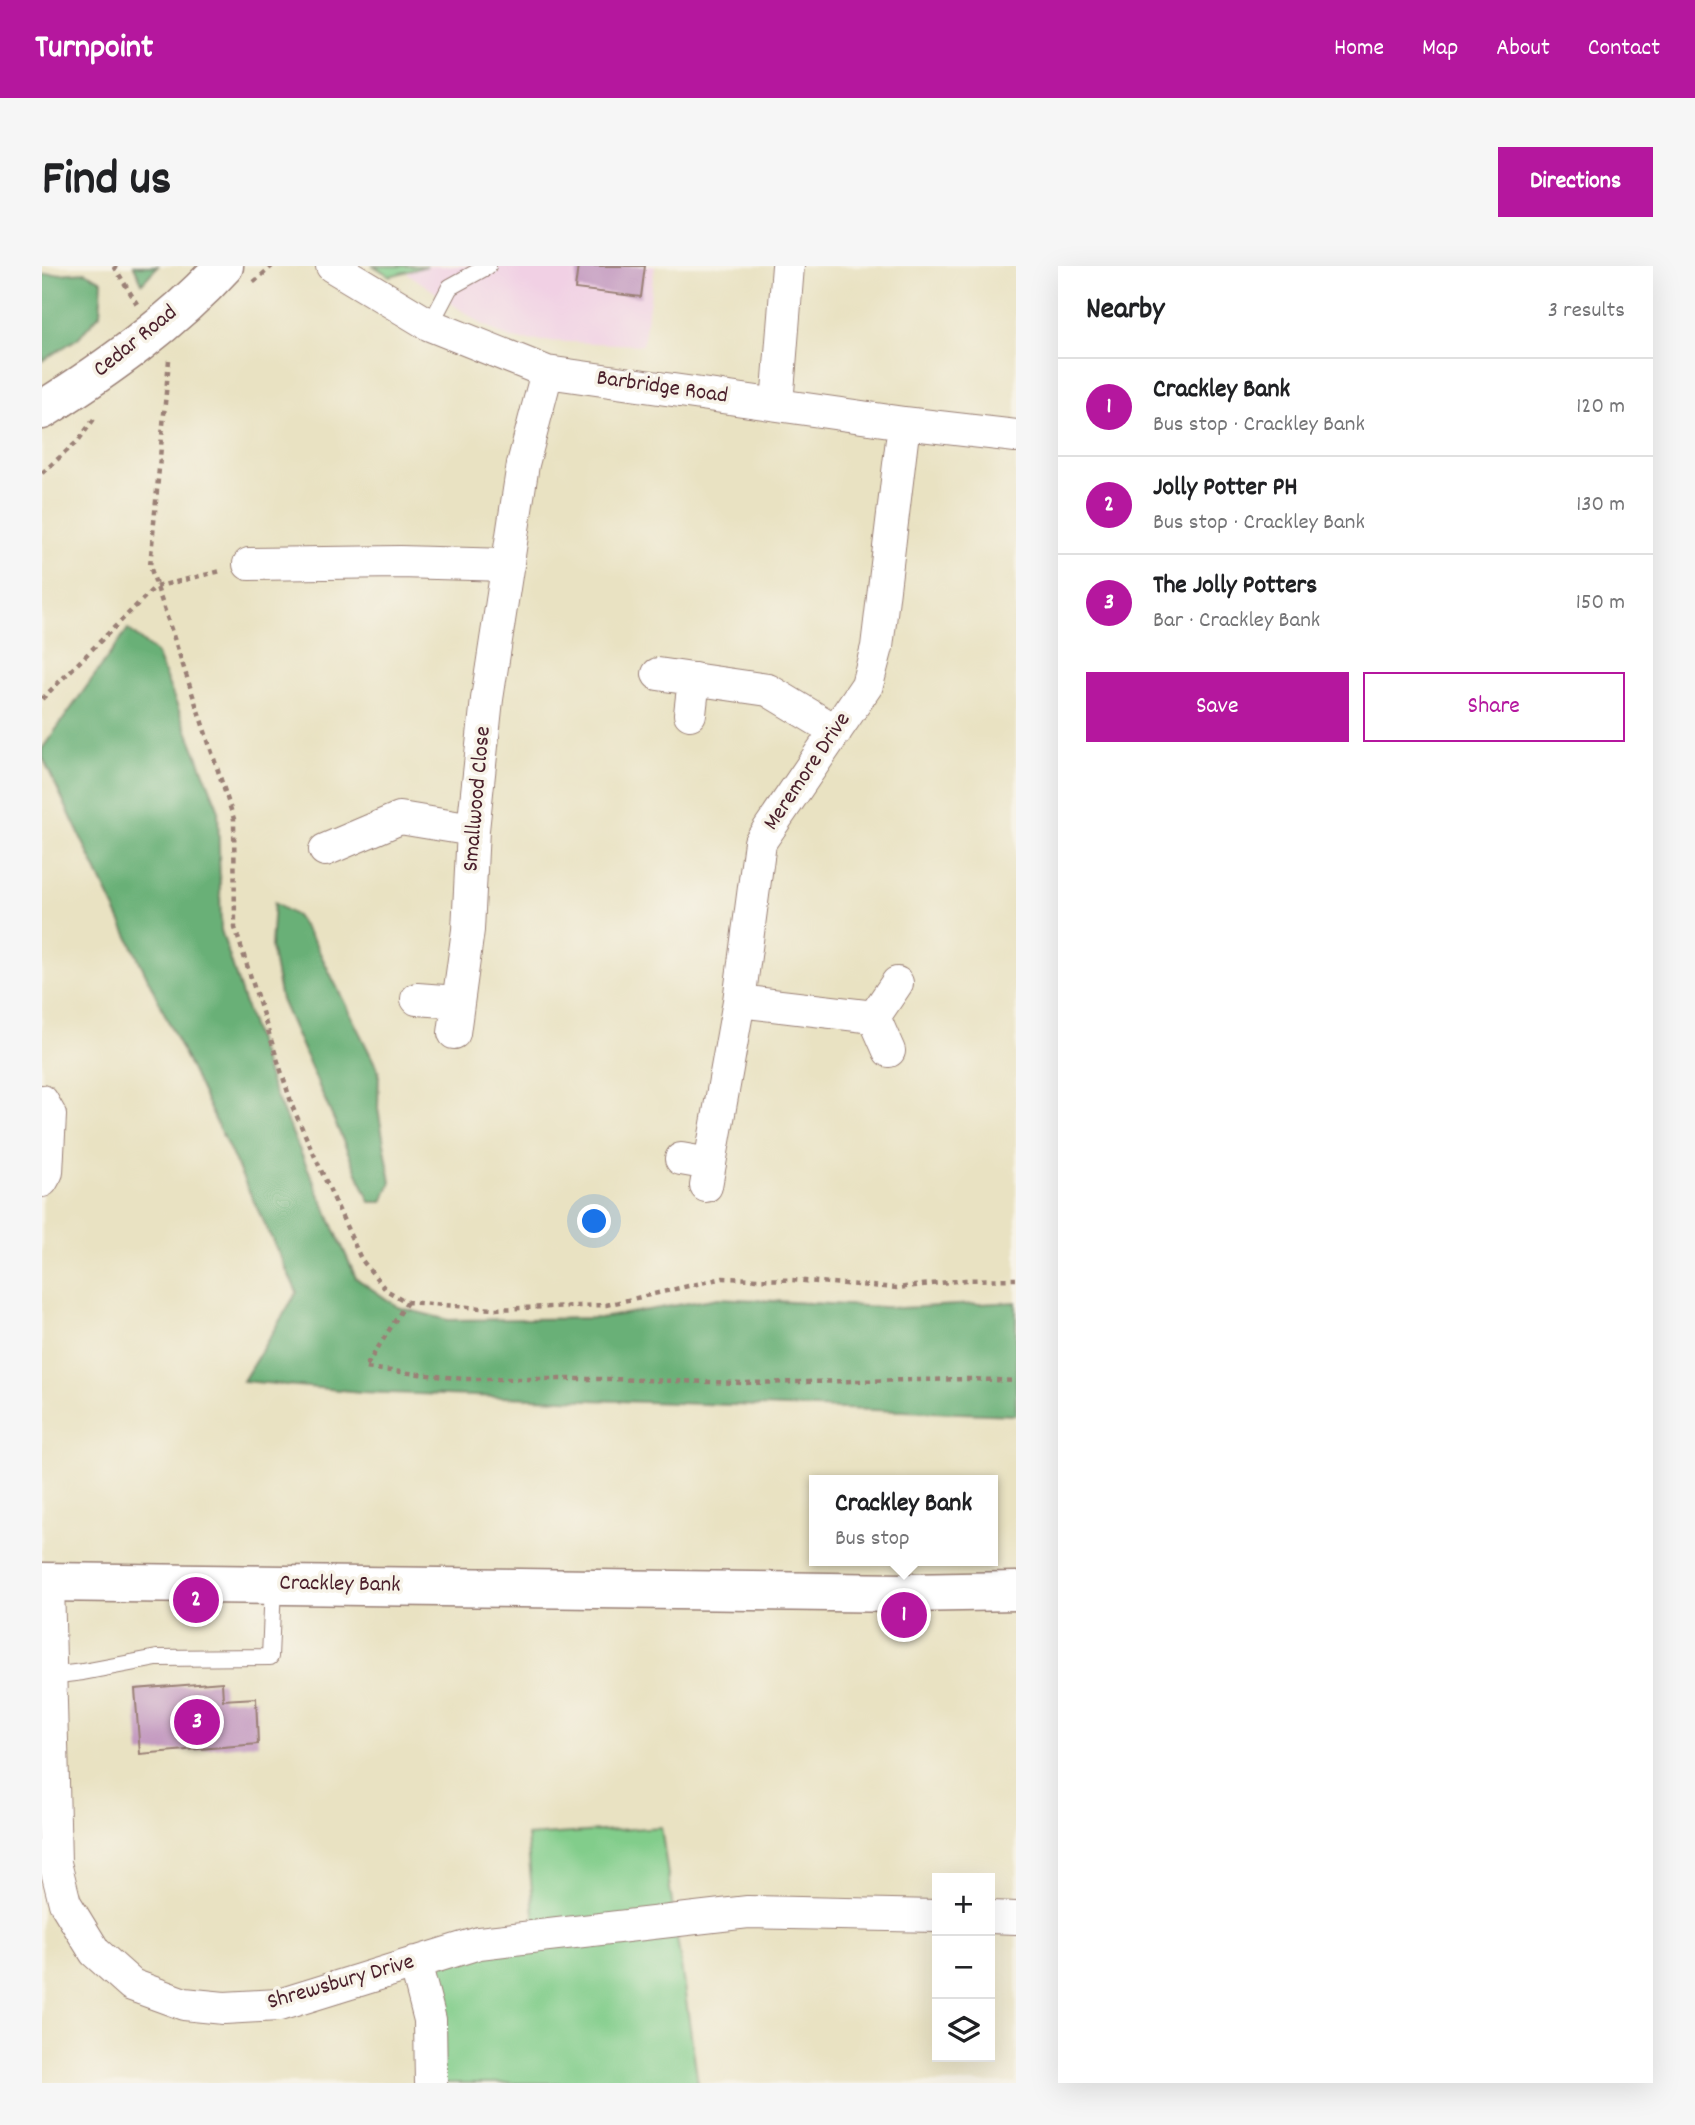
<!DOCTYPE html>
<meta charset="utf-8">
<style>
body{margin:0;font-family:Dekko,sans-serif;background:#f6f6f6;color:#202124}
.controls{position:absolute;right:21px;bottom:21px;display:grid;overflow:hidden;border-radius:0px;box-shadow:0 7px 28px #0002}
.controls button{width:63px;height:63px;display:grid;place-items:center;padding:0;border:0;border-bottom:2px solid #e0e0e0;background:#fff;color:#202124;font:35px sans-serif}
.you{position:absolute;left:553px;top:956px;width:24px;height:24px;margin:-18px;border:5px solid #fff;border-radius:50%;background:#1a73e8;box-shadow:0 0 0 10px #1a73e833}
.badge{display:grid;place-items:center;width:46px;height:46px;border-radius:50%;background:#b5179e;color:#fff;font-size:23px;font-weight:700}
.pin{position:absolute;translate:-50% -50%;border:4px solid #fff;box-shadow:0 2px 7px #0006}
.popup{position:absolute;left:767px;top:1209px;width:189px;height:91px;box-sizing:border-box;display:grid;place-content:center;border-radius:0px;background:#fff;filter:drop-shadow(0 2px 5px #0005);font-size:23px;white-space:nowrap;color:#757577}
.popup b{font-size:26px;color:#202124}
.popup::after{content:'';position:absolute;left:50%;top:100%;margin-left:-14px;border:14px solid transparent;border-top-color:#fff}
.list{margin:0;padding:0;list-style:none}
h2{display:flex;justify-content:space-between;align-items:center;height:91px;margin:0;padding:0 28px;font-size:30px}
h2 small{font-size:23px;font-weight:400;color:#757577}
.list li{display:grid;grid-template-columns:46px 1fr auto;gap:21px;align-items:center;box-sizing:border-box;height:98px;padding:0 28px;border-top:2px solid #e0e0e0}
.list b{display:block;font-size:26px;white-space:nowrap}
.list p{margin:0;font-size:23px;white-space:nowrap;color:#757577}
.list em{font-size:23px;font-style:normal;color:#757577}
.actions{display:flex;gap:14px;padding:21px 28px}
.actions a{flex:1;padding:16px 0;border:2px solid #b5179e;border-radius:0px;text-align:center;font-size:24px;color:#b5179e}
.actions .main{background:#b5179e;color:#fff}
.icon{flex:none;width:38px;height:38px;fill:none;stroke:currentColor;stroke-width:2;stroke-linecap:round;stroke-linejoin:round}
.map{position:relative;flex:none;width:974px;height:1817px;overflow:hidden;border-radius:0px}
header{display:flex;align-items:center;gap:42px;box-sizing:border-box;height:98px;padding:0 35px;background:#b5179e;color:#fff}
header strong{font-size:33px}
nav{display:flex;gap:38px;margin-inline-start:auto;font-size:24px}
.intro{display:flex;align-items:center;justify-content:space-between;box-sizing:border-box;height:168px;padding:0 42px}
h1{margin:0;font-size:49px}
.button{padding:18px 32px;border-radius:0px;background:#b5179e;color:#fff;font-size:24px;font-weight:700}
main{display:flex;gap:42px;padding:0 42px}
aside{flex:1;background:#fff;border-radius:0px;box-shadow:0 7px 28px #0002}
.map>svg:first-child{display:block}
.built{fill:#f1d0e4}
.green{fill:#82cd8b;stroke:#66765b;stroke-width:2}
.forest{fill:#69b077;stroke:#5a6851;stroke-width:2}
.building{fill:#c399c0}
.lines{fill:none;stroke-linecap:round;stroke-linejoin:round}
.service-casing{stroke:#9a8076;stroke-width:18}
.minor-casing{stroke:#9a8076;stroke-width:34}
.tertiary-casing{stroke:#9a8076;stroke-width:41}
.path{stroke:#9a8076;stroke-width:4.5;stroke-dasharray:5 5;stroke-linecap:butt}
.service{stroke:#fff;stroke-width:16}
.minor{stroke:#fff;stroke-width:32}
.tertiary{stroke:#fff;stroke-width:38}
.labels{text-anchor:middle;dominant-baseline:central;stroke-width:7;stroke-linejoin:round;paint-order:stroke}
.street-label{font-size:23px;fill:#4a1f2b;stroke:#f7f3e8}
</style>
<header>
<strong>Turnpoint</strong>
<nav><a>Home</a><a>Map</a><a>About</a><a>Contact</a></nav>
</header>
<div class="intro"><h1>Find us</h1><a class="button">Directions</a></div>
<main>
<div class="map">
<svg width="974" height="1817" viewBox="0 0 974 1817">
<rect width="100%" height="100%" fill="#f7f3e8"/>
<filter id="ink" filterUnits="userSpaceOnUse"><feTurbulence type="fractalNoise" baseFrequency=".0143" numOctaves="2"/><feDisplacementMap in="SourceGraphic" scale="14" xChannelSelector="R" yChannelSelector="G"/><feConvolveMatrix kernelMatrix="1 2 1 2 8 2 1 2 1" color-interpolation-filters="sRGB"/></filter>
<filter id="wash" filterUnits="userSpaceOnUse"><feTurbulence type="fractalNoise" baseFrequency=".00686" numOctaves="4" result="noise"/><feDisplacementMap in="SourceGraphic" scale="28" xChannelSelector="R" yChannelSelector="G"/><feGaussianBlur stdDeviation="1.57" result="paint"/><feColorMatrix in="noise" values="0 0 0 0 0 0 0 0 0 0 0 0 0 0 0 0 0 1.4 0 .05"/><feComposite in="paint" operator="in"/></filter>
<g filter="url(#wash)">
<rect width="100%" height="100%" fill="#e9e2c2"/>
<!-- built -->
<path class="built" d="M385,0H613L601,79L475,74L461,69L438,57L365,7Z"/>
<!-- green -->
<path class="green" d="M332,0H385L348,10Z
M619,1561L656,1817H389L373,1696L494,1670L485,1570Z"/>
<!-- forest -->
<path class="forest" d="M92,0H116L100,17Z
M44,6L60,15L58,48L36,72L0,95V9Z
M86,363L114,387L176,542L179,664L229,819L314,1012L356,1041L406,1054L559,1052L676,1032L858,1042L974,1036V1149L319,1126L201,1115L255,1026L0,490V483Z
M232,637L254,650L273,677L337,806L336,843L349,916L341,936H328L239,734L229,681Z"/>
<g id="blocks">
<!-- building -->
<path class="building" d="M536,0H603L599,31L533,23Z
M180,1416L181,1434L214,1432L216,1478L98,1488L93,1423Z"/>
</g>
</g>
<g filter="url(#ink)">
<use href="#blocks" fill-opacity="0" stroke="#9a8076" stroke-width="2"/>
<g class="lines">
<!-- service casing -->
<g class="service-casing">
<path id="service" d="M388,59L408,21L446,0
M8,1410L41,1406L115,1392L228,1391L231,1319"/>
</g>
<!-- minor casing -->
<g class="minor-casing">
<path id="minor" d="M290,0L388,59L505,106L862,157L974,170
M735,138L746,0
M207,298L358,296L466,299
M616,408L726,424L794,465
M648,448L652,413
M283,584L358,552L431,564
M375,733L415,736
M697,735L832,751
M412,767L426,664L431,564L445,433L481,198L505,106
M847,785L832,751L855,717
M0,835L8,849L5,906L0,915
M639,893L668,898
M664,920L697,735L718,576L825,419L835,381L862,157
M6,1316L13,1597L23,1637L53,1686L90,1719L142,1738L182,1742L237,1739L437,1677L706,1646L895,1650
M948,1651L974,1652
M373,1696L388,1754L389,1817"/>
</g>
<!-- tertiary casing -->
<g class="tertiary-casing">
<path id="tertiary" d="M0,144C65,103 130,57 182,0
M0,1316L864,1327L974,1325"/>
</g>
<!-- path -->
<path class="path" d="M72,0L95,38
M212,16L230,0
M127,94L108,300L192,553L193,662L251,842L319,993L344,1024L365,1036L451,1043L564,1039L681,1012L750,1014L855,1022L923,1014L974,1013
M0,207L36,175L52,153
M0,433L113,321L179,305
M365,1036L323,1102L422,1113H567L701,1117L930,1113L974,1115"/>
<!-- service -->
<use href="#service" class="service"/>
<!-- minor -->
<use href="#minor" class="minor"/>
<!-- tertiary -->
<use href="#tertiary" class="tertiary"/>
</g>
</g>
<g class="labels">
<!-- street labels -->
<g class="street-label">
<text transform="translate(94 76) rotate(-39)">Cedar Road</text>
<text transform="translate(620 122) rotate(8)">Barbridge Road</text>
<text transform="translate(766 506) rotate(-56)">Meremore Drive</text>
<text transform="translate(436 533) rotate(-85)">Smallwood Close</text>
<text transform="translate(298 1319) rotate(1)">Crackley Bank</text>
<text transform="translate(299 1717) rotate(-16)">Shrewsbury Drive</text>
</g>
</g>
</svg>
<div class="controls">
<button>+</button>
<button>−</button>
<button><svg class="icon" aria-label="layers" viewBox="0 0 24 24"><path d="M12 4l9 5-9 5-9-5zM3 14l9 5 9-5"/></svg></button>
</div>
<div class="you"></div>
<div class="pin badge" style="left:862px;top:1349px">1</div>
<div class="popup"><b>Crackley Bank</b>Bus stop</div>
<div class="pin badge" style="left:154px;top:1334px">2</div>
<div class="pin badge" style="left:155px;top:1456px">3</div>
</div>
<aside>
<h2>Nearby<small>3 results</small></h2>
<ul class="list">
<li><span class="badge">1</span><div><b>Crackley Bank</b><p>Bus stop · Crackley Bank</p></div><em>120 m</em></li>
<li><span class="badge">2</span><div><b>Jolly Potter PH</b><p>Bus stop · Crackley Bank</p></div><em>130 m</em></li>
<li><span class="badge">3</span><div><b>The Jolly Potters</b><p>Bar · Crackley Bank</p></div><em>150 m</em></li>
</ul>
<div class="actions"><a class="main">Save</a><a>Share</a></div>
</aside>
</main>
